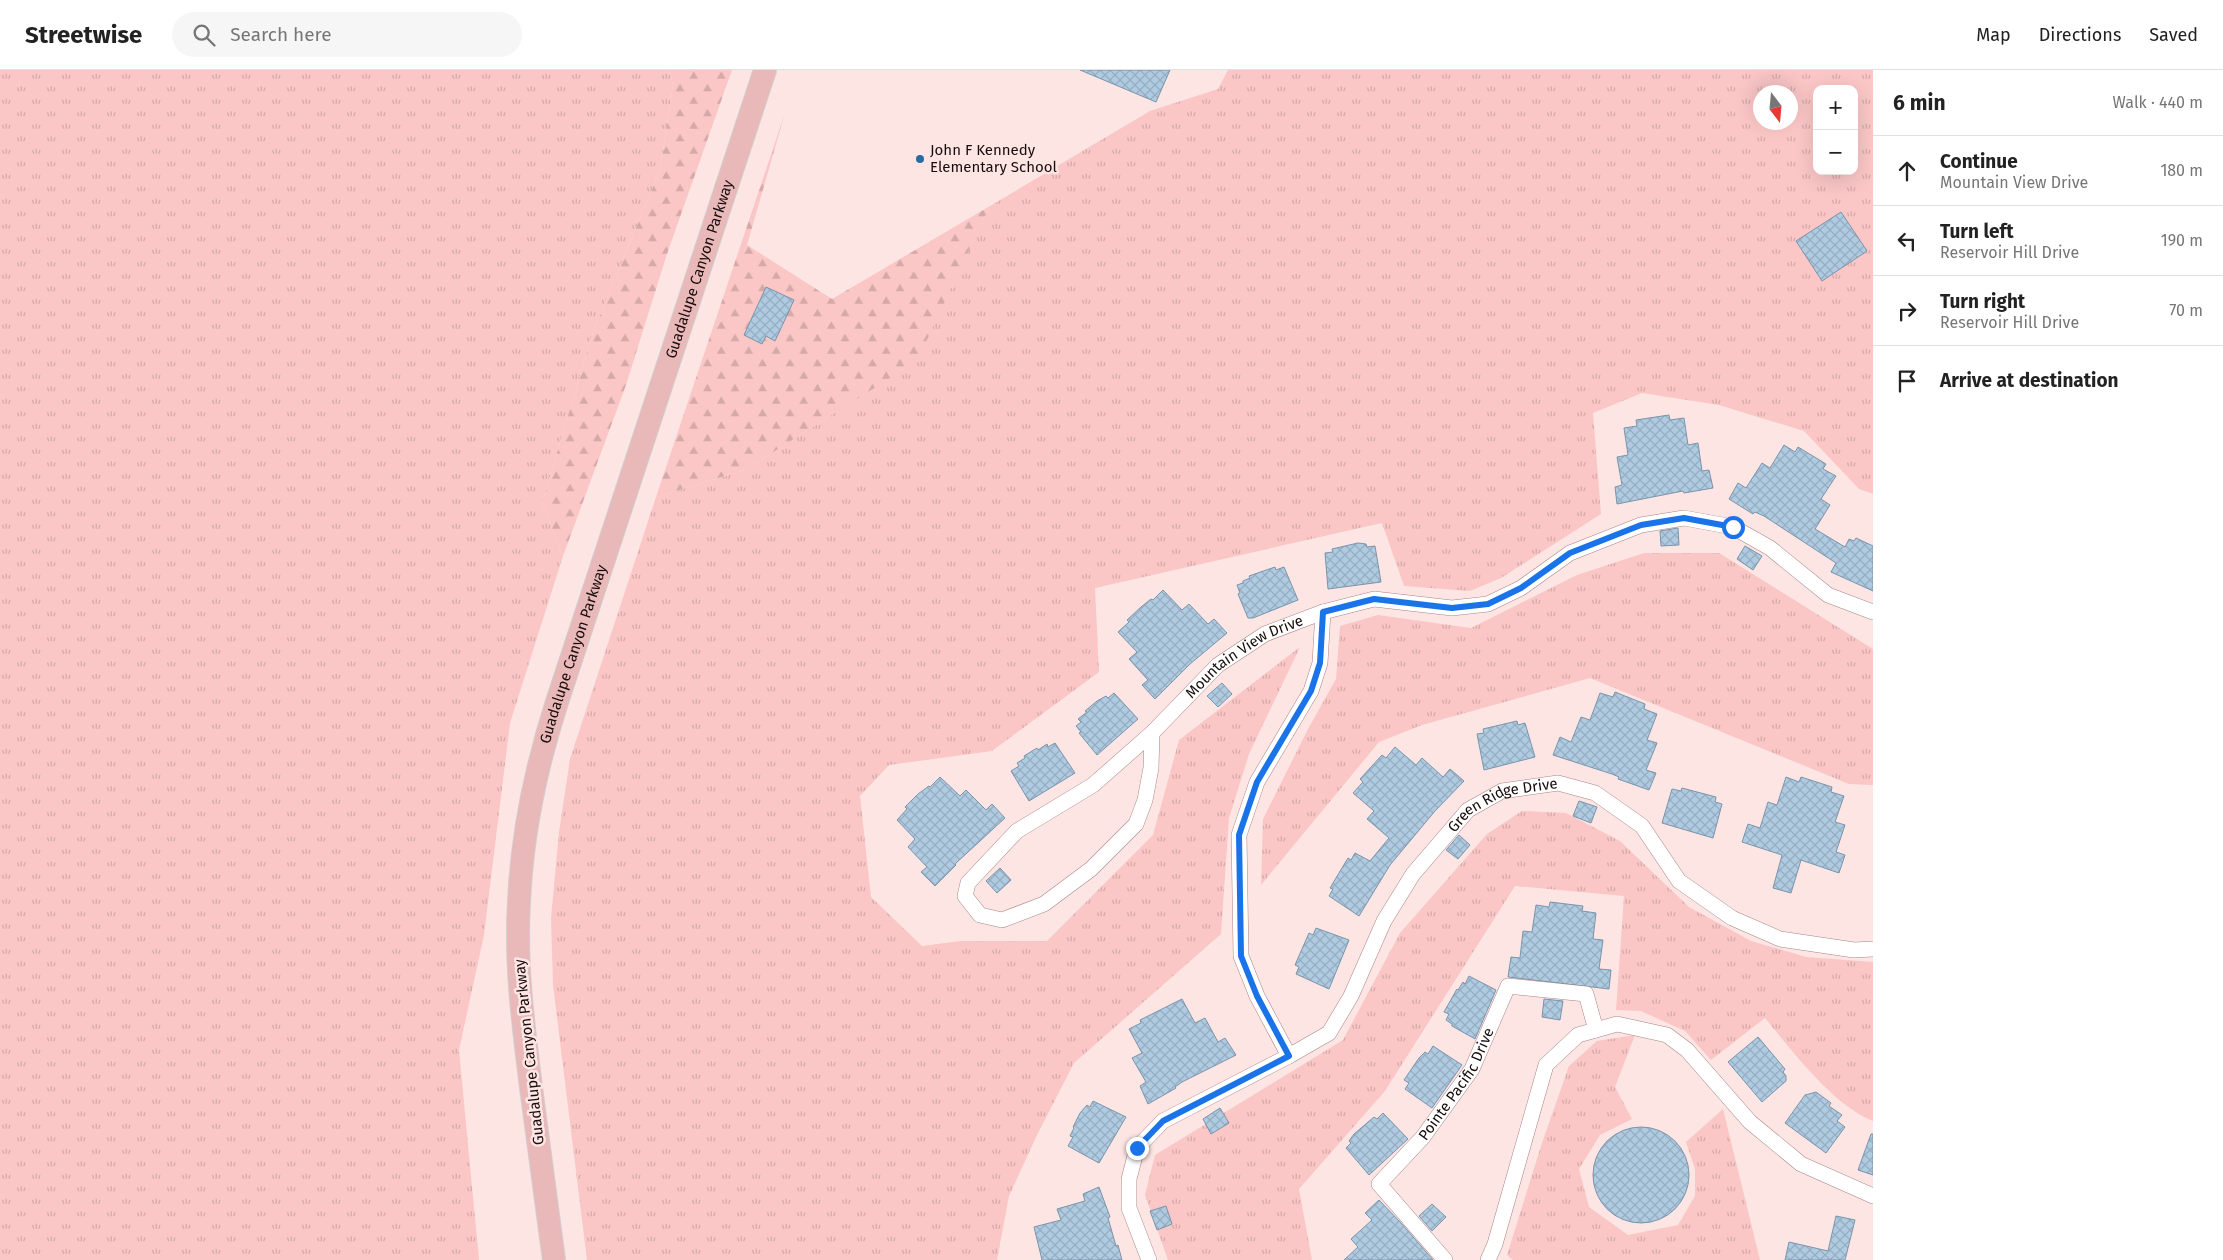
<!DOCTYPE html>
<meta charset="utf-8">
<style>
body{margin:0;font-family:"Fira Sans",sans-serif;background:#f6f6f6;color:#222}
.controls{position:absolute;right:15px;top:15px;display:grid;overflow:hidden;border-radius:10px;box-shadow:0 5px 20px #0002}
.controls button{width:45px;height:45px;display:grid;place-items:center;padding:0;border:0;border-bottom:1px solid #e0e0e0;background:#fff;color:#222;font:25px sans-serif}
.compass{position:absolute;left:1753px;top:15px;width:45px;height:45px;border-radius:50%;background:#fff;box-shadow:0 5px 20px #0002;rotate:164deg}
.stop{position:absolute;width:15px;height:15px;margin:-11px;border:4px solid #1a73e8;border-radius:50%;background:#fff}
.stop.end{background:#1a73e8;border-color:#fff;box-shadow:0 1px 5px #0008}
.list{margin:0;padding:0;list-style:none}
h2{display:flex;justify-content:space-between;align-items:center;height:65px;margin:0;padding:0 20px;font-size:21px}
h2 small{font-size:16px;font-weight:400;color:#767676}
.list li{display:grid;grid-template-columns:32px 1fr auto;gap:15px;align-items:center;box-sizing:border-box;height:70px;padding:0 20px;border-top:1px solid #e0e0e0}
.list b{display:block;font-size:19px;white-space:nowrap}
.list p{margin:0;font-size:16px;white-space:nowrap;color:#767676}
.list em{font-size:16px;font-style:normal;color:#767676}
.icon{flex:none;width:28px;height:28px;fill:none;stroke:currentColor;stroke-width:2;stroke-linecap:round;stroke-linejoin:round}
.map{position:relative;flex:none;width:1873px;height:1190px;overflow:hidden}
header{display:flex;align-items:center;gap:30px;box-sizing:border-box;height:70px;padding:0 25px;background:#fff;border-bottom:1px solid #e0e0e0}
header strong{font-size:24px}
nav{display:flex;gap:28px;margin-inline-start:auto;font-size:18px}
.search{width:350px;height:45px;background:#f6f6f6;display:flex;align-items:center;gap:12px;box-sizing:border-box;padding:0 18px;border-radius:28px;color:#767676;font-size:19px}
main{display:flex}
aside{flex:1;background:#fff}
.map>svg:first-child{display:block}
.grass{fill:url(#grass-tufts);fill-rule:evenodd}
.forest{fill:url(#forest-firs)}
.building{fill:url(#building-cross-hatch);stroke:#7a94aa}
.lines{fill:none;stroke-linecap:round;stroke-linejoin:round}
.minor-casing{stroke:#a98586;stroke-width:16}
.primary-casing{stroke:#d1cece;stroke-width:24}
.minor{stroke:#fff;stroke-width:15}
.primary{stroke:#e9b8b9;stroke-width:22}
.route{stroke:#1a73e8;stroke-width:6}
.poi-dot{fill:#256da1;stroke:#fde5e4;stroke-width:2}
.labels{text-anchor:middle;dominant-baseline:central;stroke-width:5;stroke-linejoin:round;paint-order:stroke}
.poi-label{font-size:15px;fill:#180c0c;stroke:#fde5e4;text-anchor:start}
.street-label{font-size:15px;fill:#180c0c;stroke:#fde5e4}
</style>
<header>
<strong>Streetwise</strong>
<div class="search"><svg class="icon" aria-label="search" viewBox="0 0 24 24"><circle cx="10" cy="10" r="6"/><path d="M15 15l6 6"/></svg>Search here</div>
<nav><a>Map</a><a>Directions</a><a>Saved</a></nav>
</header>
<main>
<div class="map">
<svg width="1873" height="1190" viewBox="0 0 1873 1190">
<defs>
<pattern id="grass-tufts" width="24" height="20" patternUnits="userSpaceOnUse" patternTransform="scale(1.25)"><rect width="24" height="20" fill="#fac6c6"/><path d="M3 7l-1-3M5 7V3M7 7l1-3M15 17l-1-3M17 17v-4M19 17l1-3" fill="none" stroke="#d6a9a9"/></pattern>
<pattern id="forest-firs" width="22" height="20" patternUnits="userSpaceOnUse" patternTransform="scale(1.25)"><rect width="22" height="20" fill="#fac6c6"/><path d="M5 1l3.5 6h-7zM16 11l3.5 6h-7z" fill="#d6a9a9"/></pattern>
<pattern id="building-cross-hatch" width="8" height="8" patternUnits="userSpaceOnUse" patternTransform="scale(1.25)"><rect width="8" height="8" fill="#afcbe2"/><path d="M0 0l8 8M0 8l8-8" fill="none" stroke="#96adc1"/></pattern>
</defs>
<rect width="100%" height="100%" fill="#fde5e4"/>
<!-- grass -->
<path class="grass" d="M0,0H669L673,15L660,100L593,262L542,433L563,486L510,653L484,865L459,980L479,1190H0Z
M1228,0H1873V424L1859,419L1804,361L1719,335L1642,323L1593,343L1601,444L1501,508L1470,521L1404,516L1382,453L1095,518L1099,602L992,681L889,695L860,726L871,827L922,876L961,871H1047L1153,765L1179,670L1300,577L1249,684L1229,748L1221,864L1074,993L1037,1065L1009,1126L997,1190H587L553,915L551,848L559,762L570,689L656,427L745,400L916,291L990,136L1150,41L1218,19ZM1817,19H1854V101H1817ZM1760,22H1790V52H1760Z
M1644,483H1719L1873,579V715L1849,714L1590,608L1422,655L1379,672L1261,815L1263,749L1308,659L1336,609L1340,556L1378,545L1471,558L1577,505Z
M1522,741L1566,743L1620,771L1689,837L1751,871L1806,887L1873,892V1051C1833,1035 1793,982 1765,948L1711,990L1685,961L1641,941L1616,940L1624,826L1515,816L1385,1021L1299,1119L1312,1190H1168L1145,1125L1155,1085L1343,970L1400,863L1487,764Z
M1635,965L1615,1017L1632,1049L1600,1065L1579,1099L1589,1137L1628,1165L1678,1155L1695,1126V1099L1686,1072L1723,1039L1760,1190H1513L1507,1185L1542,1073L1569,996L1597,971Z"/>
<!-- forest -->
<path class="forest" d="M669,0H732L667,184L626,315L563,486L542,433L593,262L660,100L673,15Z
M785,43L747,175L832,229L990,136L917,291L745,400L656,427Z"/>
<!-- building -->
<path class="building" d="M1080,0H1170L1156,32Z
M1841,142L1867,181L1822,211L1796,171Z
M766,217L794,230L775,271L766,266L762,274L744,265Z
M1669,345L1670,350L1684,348L1688,375L1698,373L1702,401L1709,400L1713,418L1684,423L1683,421L1617,434L1615,417L1622,415L1617,387L1628,385L1624,358L1637,356L1636,350Z
M1784,375L1795,382L1798,377L1826,394L1823,399L1836,406L1821,429L1830,435L1815,459L1845,477L1849,469L1854,471L1856,468L1873,476V521L1831,502L1836,493L1764,446L1755,442L1753,444L1729,429L1738,413L1746,418L1762,393L1770,398Z
M1678,458L1679,475L1661,476L1660,461Z
M1358,473L1366,474L1367,477L1375,476L1381,512L1328,519L1325,483L1333,482L1332,479Z
M1745,476L1762,486L1753,500L1737,489Z
M1275,497L1276,500L1284,497L1298,530L1253,548H1248L1238,524L1240,523L1237,515L1243,513V511L1250,508L1249,506Z
M1163,520L1182,540L1189,534L1208,554L1214,549L1227,563L1190,594L1155,629L1142,615L1148,610L1129,589L1137,582L1118,562L1129,552L1127,550L1141,537L1151,529L1153,530Z
M1222,613L1232,624L1218,637L1207,626Z
M1615,622L1645,634L1644,639L1657,644L1647,670L1657,673L1646,700L1656,703L1649,720L1618,709L1619,707L1612,704L1553,685L1560,667L1571,672L1581,647L1590,650L1600,623L1613,627Z
M1114,623L1138,649L1097,685L1079,663L1081,662L1076,656L1081,652L1078,649L1087,642L1085,641L1097,631L1106,626L1108,628Z
M1517,651L1518,655L1525,653L1535,687L1484,700L1477,664L1484,663L1483,659Z
M1055,673L1075,703L1029,731L1011,701L1019,696L1017,693L1025,688L1024,686L1037,678L1038,680L1047,674L1048,677Z
M1395,677L1416,695L1422,688L1443,707L1450,699L1464,711L1435,741L1390,795L1359,846L1329,826L1333,819L1330,818L1348,788L1351,790L1355,783L1370,791L1389,768L1367,749L1374,741L1353,723L1363,712L1360,709L1382,685L1386,688Z
M940,707L960,726L966,720L986,740L992,734L1005,748L955,794L956,795L935,816L921,802L927,797L908,777L915,769L897,750L907,739L905,737L918,724L929,716L930,717Z
M1786,707L1799,712L1801,707L1832,717L1831,722L1844,726L1835,752L1845,755L1836,782L1845,785L1839,803L1801,790L1791,823L1773,818L1782,785L1742,772L1748,754L1760,758L1768,732L1777,735Z
M1682,718L1716,727L1715,732L1722,734L1713,768L1662,753L1672,719L1681,721Z
M1579,731L1597,737L1591,753L1573,746Z
M1459,765L1470,775L1458,789L1446,780Z
M1000,798L1011,810L997,823L986,811Z
M1550,832L1583,836L1582,841L1596,843L1593,869L1603,870L1599,899L1611,900L1609,919L1508,907L1511,887L1520,888L1523,861L1532,862L1536,835L1549,837Z
M1316,858L1349,870L1329,919L1296,904L1299,897L1295,895L1309,863L1313,865Z
M1469,906L1496,920L1475,969L1452,956V954L1446,950L1449,944L1444,942L1457,919L1458,920L1463,912L1465,914Z
M1182,929L1195,953L1205,948L1218,972L1225,968L1236,985L1182,1012L1175,1017L1176,1018L1148,1034L1140,1016L1146,1012L1132,988L1142,983L1129,959L1141,953L1140,950Z
M1544,929L1563,931L1560,950L1542,947Z
M1758,967L1785,999L1783,1002L1786,1006V1011L1762,1032L1728,992Z
M1433,976L1462,995L1432,1038L1405,1019L1409,1013L1404,1010L1419,988L1425,982L1428,984Z
M1816,1022L1831,1033L1829,1036L1842,1045L1837,1051L1845,1057L1826,1083L1785,1053L1805,1025Z
M1093,1031L1126,1047L1099,1093L1068,1076L1073,1067L1070,1066L1074,1058L1073,1057L1080,1043L1087,1035L1090,1037Z
M1220,1038L1229,1053L1211,1064L1203,1049Z
M1383,1043L1408,1069L1369,1105L1346,1078L1351,1073L1349,1071L1354,1064L1374,1047L1377,1049Z
M1593 1105a48 48 0 1 1 96 0a48 48 0 1 1-96 0Z
M1871,1064H1873V1105L1858,1100Z
M1099,1117L1110,1147L1108,1148L1116,1176L1118,1175L1122,1190H1042L1034,1157L1061,1150L1057,1139L1085,1131L1083,1124Z
M1379,1130L1401,1153L1433,1190H1344L1358,1177L1351,1169L1372,1150L1365,1143Z
M1432,1134L1446,1147L1432,1161L1419,1146Z
M1166,1136L1172,1154L1157,1160L1150,1141Z
M1836,1146L1855,1150L1845,1190H1785L1789,1172L1828,1181Z"/>
<g class="lines">
<!-- minor casing -->
<g class="minor-casing">
<g id="minor">
<path id="s1" d="M1152,663L1151,698L1145,730L1136,754L1091,799L1044,834L1002,850L980,845L965,826L968,813L1017,761L1093,715L1152,663L1218,595L1265,564L1323,542L1374,529L1452,538L1488,534L1521,518L1570,483L1641,455L1684,448L1733,457L1770,478L1828,525L1873,542"/>
<path id="s2" d="M1289,986L1329,963L1351,926L1384,851L1413,804L1468,740L1502,721L1558,713L1595,723L1642,756L1679,811L1732,848L1780,869L1854,880L1873,879"/>
<path d="M1149,1190L1129,1138V1109L1137,1078L1163,1051L1289,986L1257,926L1241,886L1239,765L1257,712L1311,621L1320,593L1323,542"/>
<path id="s3" d="M1445,1190L1379,1114L1423,1067L1472,999L1508,916L1586,924L1596,960"/>
<path d="M1488,1190L1495,1174L1546,995L1578,965L1617,954L1667,965L1687,980L1750,1052L1801,1094L1873,1126"/>
</g>
</g>
<!-- primary casing -->
<g class="primary-casing">
<g id="primary">
<path id="s4" d="M554,1190C547,1135 539,1080 532,1025C524,961 515,897 519,832C522,764 536,697 557,632L765,0"/>
</g>
</g>
<!-- minor -->
<use href="#minor" class="minor"/>
<!-- primary -->
<use href="#primary" class="primary"/>
</g>
<g class="lines">
<!-- route -->
<path class="route" d="M1137,1078L1163,1051L1289,986L1257,926L1241,886L1239,765L1257,712L1311,621L1320,593L1323,542L1374,529L1452,538L1488,534L1521,518L1570,483L1641,455L1684,448L1733,457"/>
</g>
<!-- markers -->
<circle class="poi-dot" cx="920" cy="89" r="5"/>
<g class="labels">
<!-- poi labels -->
<g class="poi-label">
<text x="930" y="80">John F Kennedy<tspan x="930" dy="17">Elementary School</tspan></text>
</g>
<!-- street labels -->
<g class="street-label">
<text stroke="none"><textPath href="#s4" startOffset="1020">Guadalupe Canyon Parkway</textPath></text>
<text stroke="none"><textPath href="#s4" startOffset="615">Guadalupe Canyon Parkway</textPath></text>
<text stroke="none"><textPath href="#s1" startOffset="681">Mountain View Drive</textPath></text>
<text stroke="none"><textPath href="#s2" startOffset="345">Green Ridge Drive</textPath></text>
<text transform="translate(529 982) rotate(-96)">Guadalupe Canyon Parkway</text>
<text stroke="none"><textPath href="#s3" startOffset="228">Pointe Pacific Drive</textPath></text>
</g>
</g>
</svg>
<div class="controls">
<button>+</button>
<button>−</button>
</div>
<svg class="compass" viewBox="-18 -18 36 36"><path d="M0-13l5 13h-10z" fill="#e53935"/><path d="M0 13l5-13h-10z" fill="#767676"/></svg>
<div class="stop" style="left:1733px;top:457px"></div>
<div class="stop end" style="left:1137px;top:1078px"></div>
</div>
<aside>
<h2>6 min<small>Walk · 440 m</small></h2>
<ul class="list">
<li><svg class="icon" aria-label="ahead" viewBox="0 0 24 24"><path d="M12 20V5M6 11l6-6 6 6"/></svg><div><b>Continue</b><p>Mountain View Drive</p></div><em>180 m</em></li>
<li><svg class="icon" aria-label="left" viewBox="0 0 24 24"><path d="M17 20v-9H6M10 6l-5 5 5 5"/></svg><div><b>Turn left</b><p>Reservoir Hill Drive</p></div><em>190 m</em></li>
<li><svg class="icon" aria-label="right" viewBox="0 0 24 24"><path d="M7 20v-9h11M14 6l5 5-5 5"/></svg><div><b>Turn right</b><p>Reservoir Hill Drive</p></div><em>70 m</em></li>
<li><svg class="icon" aria-label="arrive" viewBox="0 0 24 24"><path d="M6 21V4h12l-3 4 3 4H6"/></svg><div><b>Arrive at destination</b></div></li>
</ul>
</aside>
</main>
